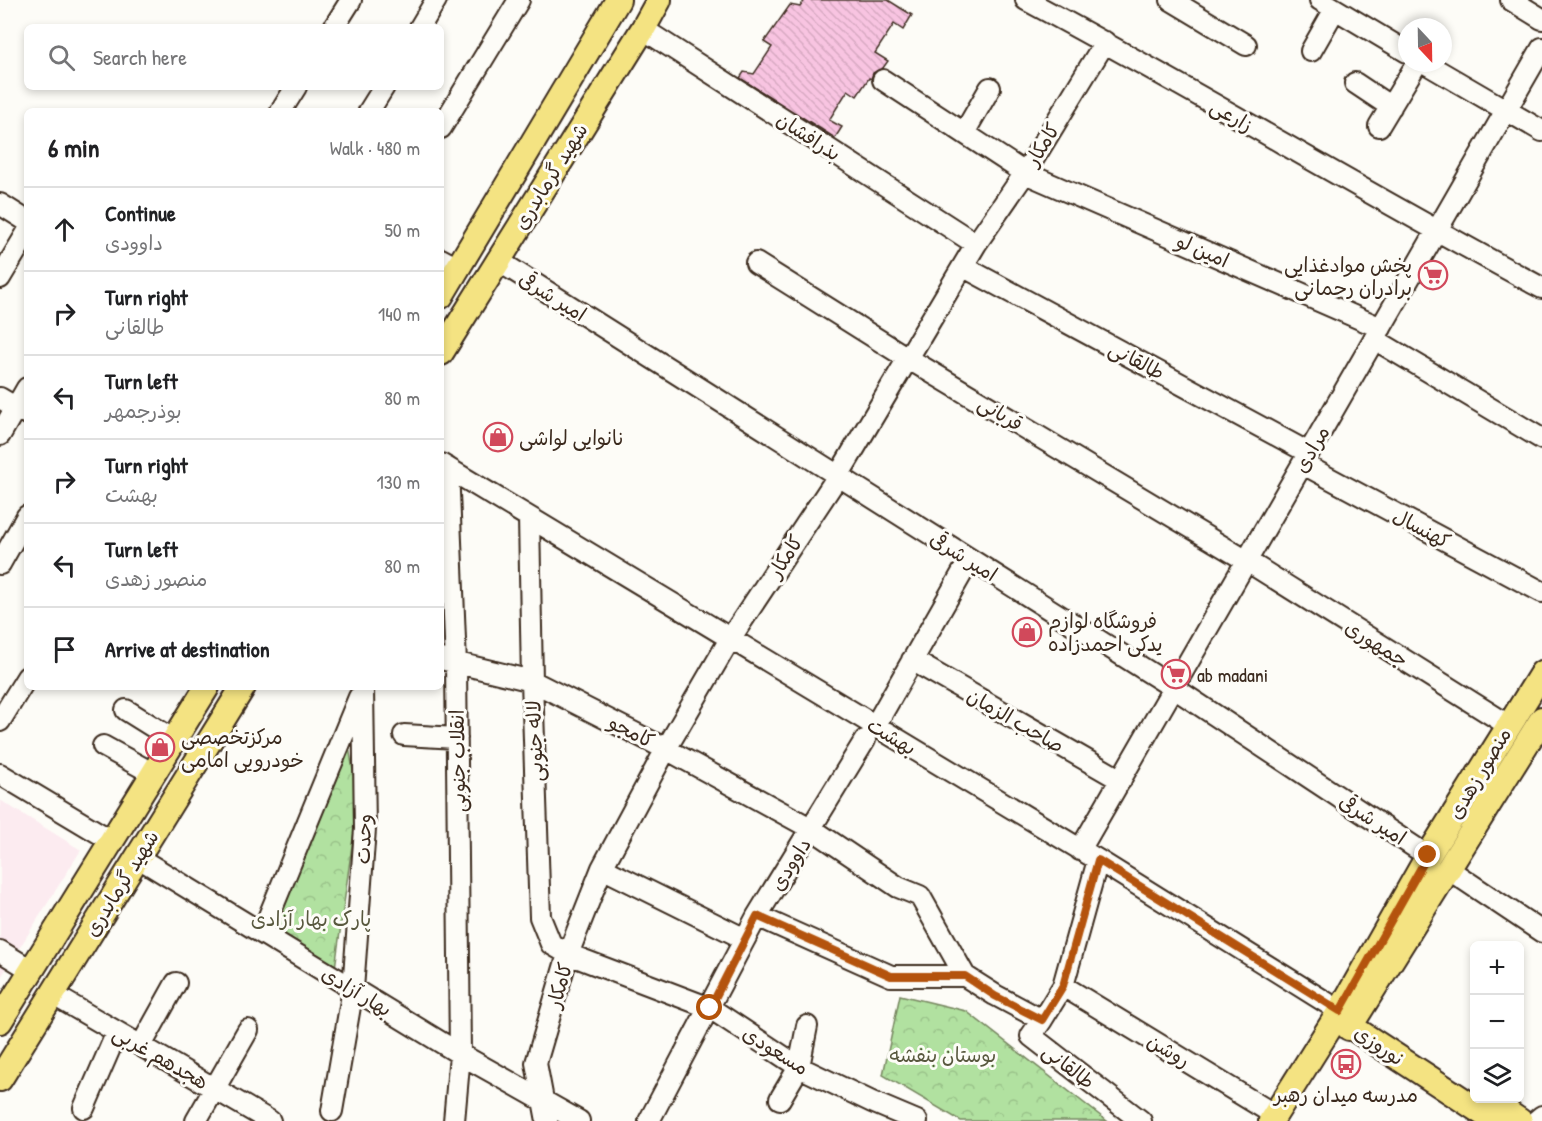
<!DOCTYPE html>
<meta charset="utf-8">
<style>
body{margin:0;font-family:"Patrick Hand","Playpen Sans Arabic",sans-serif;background:#f6f6f6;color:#202124}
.controls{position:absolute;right:18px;bottom:18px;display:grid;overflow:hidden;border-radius:9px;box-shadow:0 3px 9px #0003}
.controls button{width:54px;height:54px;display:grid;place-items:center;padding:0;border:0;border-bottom:2px solid #e0e0e0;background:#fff;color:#202124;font:30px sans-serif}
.compass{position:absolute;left:1398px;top:18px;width:54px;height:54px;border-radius:50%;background:#fff;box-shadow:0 3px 9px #0003;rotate:158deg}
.stop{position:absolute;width:18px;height:18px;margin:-14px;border:4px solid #b45309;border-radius:50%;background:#fff}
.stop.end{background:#b45309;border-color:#fff;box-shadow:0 2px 6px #0008}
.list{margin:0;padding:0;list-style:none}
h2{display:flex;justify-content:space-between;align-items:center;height:78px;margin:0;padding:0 24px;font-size:26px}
h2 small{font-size:20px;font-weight:400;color:#757577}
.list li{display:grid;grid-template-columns:39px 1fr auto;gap:18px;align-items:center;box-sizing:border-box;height:84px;padding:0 24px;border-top:2px solid #e0e0e0}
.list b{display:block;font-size:22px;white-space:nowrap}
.list p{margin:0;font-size:20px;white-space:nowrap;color:#757577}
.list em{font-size:20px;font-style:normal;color:#757577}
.icon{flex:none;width:33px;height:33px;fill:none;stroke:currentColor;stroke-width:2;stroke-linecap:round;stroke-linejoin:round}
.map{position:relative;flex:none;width:1542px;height:1121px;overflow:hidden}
.search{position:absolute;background:#fff;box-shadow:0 3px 9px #0003;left:24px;top:24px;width:420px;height:66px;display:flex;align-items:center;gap:15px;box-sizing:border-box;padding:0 21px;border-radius:9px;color:#757577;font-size:22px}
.panel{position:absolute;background:#fff;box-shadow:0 3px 9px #0003;left:24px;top:108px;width:420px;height:582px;border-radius:9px}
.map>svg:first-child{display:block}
.built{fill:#fcebf0}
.park{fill:url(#park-crowns);stroke:#76865f;stroke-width:1.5}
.building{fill:url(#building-back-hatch);stroke:#3b2a1e;stroke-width:1.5}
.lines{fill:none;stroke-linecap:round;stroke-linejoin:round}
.minor-casing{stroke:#3b2a1e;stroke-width:24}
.major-casing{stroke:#3b2a1e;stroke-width:28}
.minor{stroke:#fdfcf7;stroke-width:20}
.major{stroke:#f4e382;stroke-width:24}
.route{stroke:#b45309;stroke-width:8}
.labels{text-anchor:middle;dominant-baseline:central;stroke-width:6;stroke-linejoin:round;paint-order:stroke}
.street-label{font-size:20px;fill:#3b2a1e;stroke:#fdfcf7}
.poi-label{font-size:20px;fill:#3b2a1e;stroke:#fdfcf7;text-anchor:start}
.park-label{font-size:20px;fill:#58583e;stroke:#fdfcf7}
</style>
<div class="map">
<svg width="1542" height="1121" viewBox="0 0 1542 1121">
<defs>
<pattern id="park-crowns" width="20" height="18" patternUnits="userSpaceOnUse" patternTransform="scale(1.5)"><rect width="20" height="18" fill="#b1e1a0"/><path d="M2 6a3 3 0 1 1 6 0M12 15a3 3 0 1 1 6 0" fill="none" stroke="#99c189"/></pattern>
<pattern id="building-back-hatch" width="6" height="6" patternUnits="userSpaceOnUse" patternTransform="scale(1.5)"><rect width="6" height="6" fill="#f8c4e1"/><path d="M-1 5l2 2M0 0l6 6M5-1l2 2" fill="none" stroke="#d6a9c1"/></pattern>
</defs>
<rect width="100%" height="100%" fill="#fdfcf7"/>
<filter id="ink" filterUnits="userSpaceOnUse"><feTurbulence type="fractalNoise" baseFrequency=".0167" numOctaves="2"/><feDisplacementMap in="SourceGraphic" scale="12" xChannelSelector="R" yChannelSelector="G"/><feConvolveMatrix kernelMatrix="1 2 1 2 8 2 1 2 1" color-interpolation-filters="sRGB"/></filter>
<g filter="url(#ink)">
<!-- built -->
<path class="built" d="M0,800L81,850L0,979Z"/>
<!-- park -->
<path class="park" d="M347,734L358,802L335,968L272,931Z
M900,995L966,1011L1107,1121H961L883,1075Z"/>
<!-- building -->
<path class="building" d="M805,0H888L912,15L903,30L894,24L875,53L888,61L883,68L873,73L871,79L869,78L857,96L848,90L829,120L842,127L835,138L740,78L744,72L754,74L772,47L764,42L790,5L800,7Z"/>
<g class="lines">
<!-- minor casing -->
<g class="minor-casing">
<path id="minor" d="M1026,0C1200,93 1368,195 1542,288
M1171,0L1246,45
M1320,0L1407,52
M1511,0L1542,19
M334,27L351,0
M420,27L436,0
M643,29L976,244
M1311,51L1335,9
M1425,63L1542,131
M883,80L1025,173L1381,328
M1355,83L1391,107
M281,111L296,87
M369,111L384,87
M1379,126L1417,63
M441,128L519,0
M964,133L990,88
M0,204L27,221
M441,259L458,268
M497,260L1174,688L1428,856
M756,263L909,359L1247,561L1508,725
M964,267L1309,453
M0,278L27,233
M1374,339L1542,439
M0,398L27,414
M0,435L27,388
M441,464L1098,860L1340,1011
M1303,464L1542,592
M448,468L456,664L460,1054L454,1121
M529,517L532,681L540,917L551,944L568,954L710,1008L799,1067L872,1102L917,1121
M0,564L27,516
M441,659L532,681L666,749L812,829L898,887L920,896L965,976
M912,660L1121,780
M126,710L174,740
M0,721L27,677
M875,726L970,559
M404,735L457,738
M103,746L154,774
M0,774L112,841
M1080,850L1542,48
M137,857L460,1054L579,1121
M602,868L745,939
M1448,869L1542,932
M757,916L891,976H965L995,995L1042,1020L1031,1036L1141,1121
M262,933L359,697
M0,951L31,970
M1063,986L1275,1115
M52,994L270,1121
M1042,1020L1063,986L1098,860
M141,1046L176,983
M780,1099L799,1067L807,1026
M84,1108L117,1032
M332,1111L353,989L365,829L363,688
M196,1121L248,1030
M547,1121L536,1063L568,954L602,868L666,749L730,639L838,476L976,244L1025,173L1105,42
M649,1121L757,916L865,740
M1536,1121L1542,1116"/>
</g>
<!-- major casing -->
<g class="major-casing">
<path id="major" d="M441,296L618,0
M441,353L643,29L659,0
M1341,1013L1350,1026L1495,1121
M0,1021L207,687
M1349,1028L1542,719
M0,1079L243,687
M1486,1098L1520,1121
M1271,1121L1340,1011L1428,856L1542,673"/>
</g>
<!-- minor -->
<use href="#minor" class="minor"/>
<!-- major -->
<use href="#major" class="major"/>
</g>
</g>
<g class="lines" filter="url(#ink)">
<!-- route -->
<path class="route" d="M710,1008L757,916L891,976H965L995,996L1042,1020L1063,986L1098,860L1340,1011L1428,855"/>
</g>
<!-- icons -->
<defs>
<g id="supermarket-ring" transform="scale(1.5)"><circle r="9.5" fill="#fdfcf7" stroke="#d1495b" stroke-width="1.5"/><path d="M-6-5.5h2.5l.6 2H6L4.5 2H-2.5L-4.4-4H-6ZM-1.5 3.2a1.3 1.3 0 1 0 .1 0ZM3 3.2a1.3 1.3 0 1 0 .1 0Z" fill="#d1495b"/></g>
<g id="shop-ring" transform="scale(1.5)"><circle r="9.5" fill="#fdfcf7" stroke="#d1495b" stroke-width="1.5"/><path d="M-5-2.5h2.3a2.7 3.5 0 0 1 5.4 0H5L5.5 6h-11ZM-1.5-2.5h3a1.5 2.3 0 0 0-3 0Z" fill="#d1495b"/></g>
<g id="bus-ring" transform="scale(1.5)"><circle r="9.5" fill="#fdfcf7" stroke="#d1495b" stroke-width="1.5"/><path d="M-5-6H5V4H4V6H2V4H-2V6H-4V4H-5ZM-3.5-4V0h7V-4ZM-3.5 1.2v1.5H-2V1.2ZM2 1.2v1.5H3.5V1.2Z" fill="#d1495b"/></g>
</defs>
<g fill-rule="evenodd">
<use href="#supermarket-ring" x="1433" y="275"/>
<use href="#shop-ring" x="498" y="437"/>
<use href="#shop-ring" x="1027" y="632"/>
<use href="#supermarket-ring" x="1176" y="674"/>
<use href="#shop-ring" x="160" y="747"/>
<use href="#bus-ring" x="1346" y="1064"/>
</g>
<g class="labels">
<!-- street labels -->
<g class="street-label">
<text transform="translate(1232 115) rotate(30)">زارعی</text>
<text transform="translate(809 136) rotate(33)">بذرافشان</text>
<text transform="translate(1042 144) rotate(-58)">کامکار</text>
<text transform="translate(550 176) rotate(-58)">شهید گرمابدری</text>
<text transform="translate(1203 250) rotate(24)">امین لو</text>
<text transform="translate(553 296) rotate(32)">امیر شرقی</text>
<text transform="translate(1137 360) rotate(28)">طالقانی</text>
<text transform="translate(1001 413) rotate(31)">قربانی</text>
<text transform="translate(1311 449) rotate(-60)">مرادی</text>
<text transform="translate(1422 528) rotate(28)">کهنسال</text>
<text transform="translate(785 556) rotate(-57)">کامکار</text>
<text transform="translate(964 556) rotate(32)">امیر شرقی</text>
<text transform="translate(1377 643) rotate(32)">جمهوری</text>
<text transform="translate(1016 720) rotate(30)">صاحب الزمان</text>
<text transform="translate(632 731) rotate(27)">کامجو</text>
<text transform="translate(892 736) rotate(31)">بهشت</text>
<text transform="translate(534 741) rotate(-92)">لاله جنوبی</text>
<text transform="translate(457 761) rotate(-91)">انقلاب جنوبی</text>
<text transform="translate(1479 773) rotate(-59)">منصور زهدی</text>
<text transform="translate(1373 819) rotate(33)">امیر شرقی</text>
<text transform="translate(363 839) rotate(-88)">وحدت</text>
<text transform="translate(790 864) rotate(-58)">داوودی</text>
<text transform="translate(121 883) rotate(-58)">شهید گرمابدری</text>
<text transform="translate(559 985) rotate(-74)">کامکار</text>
<text transform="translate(357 991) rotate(31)">بهار آزادی</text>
<text transform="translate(1380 1045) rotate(34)">نوروزی</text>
<text transform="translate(776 1050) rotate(32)">مسعودی</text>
<text transform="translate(1169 1050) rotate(31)">روشن</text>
<text transform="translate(161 1057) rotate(30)">هجدهم غربی</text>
<text transform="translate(1069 1066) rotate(38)">طالقانی</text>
</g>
<!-- poi labels -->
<g class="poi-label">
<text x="1412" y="264" text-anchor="end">پخش موادغذایی<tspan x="1412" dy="23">برادران رحمانی</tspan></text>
<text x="519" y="437">نانوایی لواشی</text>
<text x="1048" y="620">فروشگاه لوازم<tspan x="1048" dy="23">یدکی احمدزاده</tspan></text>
<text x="1197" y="674">ab madani</text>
<text x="181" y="736">مرکزتخصصی<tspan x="181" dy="23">خودرویی امامی</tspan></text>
<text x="1346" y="1094" text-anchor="middle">مدرسه میدان رهبر</text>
</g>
<!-- park labels -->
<g class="park-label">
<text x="311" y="918">پارک بهار آزادی</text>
<text x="943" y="1054">بوستان بنفشه</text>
</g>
</g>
</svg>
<div class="controls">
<button>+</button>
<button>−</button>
<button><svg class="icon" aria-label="layers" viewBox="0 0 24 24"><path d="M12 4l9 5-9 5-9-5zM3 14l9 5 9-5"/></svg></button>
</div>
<svg class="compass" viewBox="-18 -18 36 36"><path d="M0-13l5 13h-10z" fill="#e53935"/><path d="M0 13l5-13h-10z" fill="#757577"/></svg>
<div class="stop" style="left:710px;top:1008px"></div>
<div class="stop end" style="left:1428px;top:855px"></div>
<div class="search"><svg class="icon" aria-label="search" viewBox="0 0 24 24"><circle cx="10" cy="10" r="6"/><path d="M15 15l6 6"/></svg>Search here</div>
<section class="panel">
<h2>6 min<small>Walk · 480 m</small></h2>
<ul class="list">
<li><svg class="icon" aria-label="ahead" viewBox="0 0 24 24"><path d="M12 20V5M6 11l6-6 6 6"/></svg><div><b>Continue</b><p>داوودی</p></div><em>50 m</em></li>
<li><svg class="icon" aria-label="right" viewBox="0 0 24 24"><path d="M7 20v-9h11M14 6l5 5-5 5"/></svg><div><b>Turn right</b><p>طالقانی</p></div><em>140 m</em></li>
<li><svg class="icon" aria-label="left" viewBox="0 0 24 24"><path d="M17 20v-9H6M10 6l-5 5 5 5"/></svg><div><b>Turn left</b><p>بوذرجمهر</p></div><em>80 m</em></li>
<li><svg class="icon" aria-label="right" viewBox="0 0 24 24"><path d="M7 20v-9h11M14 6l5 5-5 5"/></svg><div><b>Turn right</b><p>بهشت</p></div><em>130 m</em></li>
<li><svg class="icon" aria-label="left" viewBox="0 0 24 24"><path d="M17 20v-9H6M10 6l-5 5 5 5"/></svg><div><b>Turn left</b><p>منصور زهدی</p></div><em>80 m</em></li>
<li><svg class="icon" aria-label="arrive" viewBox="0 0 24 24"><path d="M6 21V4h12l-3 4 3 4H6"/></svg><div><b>Arrive at destination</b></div></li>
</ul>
</section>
</div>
